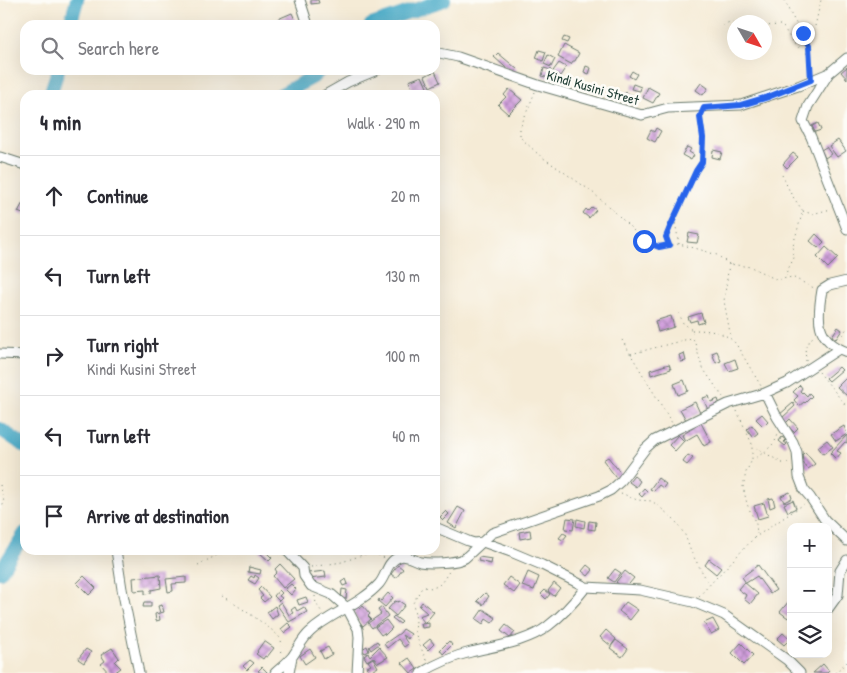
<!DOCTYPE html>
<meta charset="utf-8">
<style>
body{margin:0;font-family:"Patrick Hand",sans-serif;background:#f7f7f7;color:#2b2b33}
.controls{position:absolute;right:15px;bottom:15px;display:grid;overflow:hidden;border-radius:10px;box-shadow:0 5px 20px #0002}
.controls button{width:45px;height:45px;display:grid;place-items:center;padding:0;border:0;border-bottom:1px solid #e1e1e2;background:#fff;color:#2b2b33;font:25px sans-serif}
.compass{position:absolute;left:727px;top:15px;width:45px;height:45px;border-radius:50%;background:#fff;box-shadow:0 5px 20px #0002;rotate:129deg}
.stop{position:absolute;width:15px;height:15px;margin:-11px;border:4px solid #2563eb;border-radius:50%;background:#fff}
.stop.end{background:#2563eb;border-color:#fff;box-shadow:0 1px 5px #0008}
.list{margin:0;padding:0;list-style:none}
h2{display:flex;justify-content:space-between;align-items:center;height:65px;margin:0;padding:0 20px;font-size:21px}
h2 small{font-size:16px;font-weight:400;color:#7c7c81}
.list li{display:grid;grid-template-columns:32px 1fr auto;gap:15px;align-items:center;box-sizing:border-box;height:80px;padding:0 20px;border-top:1px solid #e1e1e2}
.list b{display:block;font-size:19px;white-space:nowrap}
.list p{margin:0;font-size:16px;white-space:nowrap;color:#7c7c81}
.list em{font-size:16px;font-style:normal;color:#7c7c81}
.icon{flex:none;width:28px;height:28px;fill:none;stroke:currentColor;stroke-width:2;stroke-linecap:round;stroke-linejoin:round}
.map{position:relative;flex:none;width:847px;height:673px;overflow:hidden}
.search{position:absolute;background:#fff;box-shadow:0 5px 20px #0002;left:20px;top:20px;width:420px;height:55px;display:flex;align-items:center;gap:12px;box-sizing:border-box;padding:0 18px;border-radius:15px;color:#7c7c81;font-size:19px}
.panel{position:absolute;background:#fff;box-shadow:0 5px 20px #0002;left:20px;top:90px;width:420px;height:465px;border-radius:15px}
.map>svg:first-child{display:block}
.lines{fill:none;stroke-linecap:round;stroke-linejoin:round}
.river{stroke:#49abc8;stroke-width:14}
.building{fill:url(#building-cross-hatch)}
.minor-casing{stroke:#6a7a6d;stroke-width:11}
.path{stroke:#6a7a6d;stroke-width:1;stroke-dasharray:1 4;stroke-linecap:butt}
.minor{stroke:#fff;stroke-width:9}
.route{stroke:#2563eb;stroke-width:6}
.labels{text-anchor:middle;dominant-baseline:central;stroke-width:5;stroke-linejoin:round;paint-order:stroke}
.street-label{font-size:14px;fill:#1f3d34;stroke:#fdfcf7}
</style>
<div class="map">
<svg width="847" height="673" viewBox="0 0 847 673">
<defs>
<pattern id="building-cross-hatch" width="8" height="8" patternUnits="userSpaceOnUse" patternTransform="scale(1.25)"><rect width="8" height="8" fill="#d19edd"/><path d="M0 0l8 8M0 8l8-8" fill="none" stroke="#a982b4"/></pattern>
</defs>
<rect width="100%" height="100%" fill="#fdfcf7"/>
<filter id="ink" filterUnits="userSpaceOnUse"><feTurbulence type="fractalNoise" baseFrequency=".02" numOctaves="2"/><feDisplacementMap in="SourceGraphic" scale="10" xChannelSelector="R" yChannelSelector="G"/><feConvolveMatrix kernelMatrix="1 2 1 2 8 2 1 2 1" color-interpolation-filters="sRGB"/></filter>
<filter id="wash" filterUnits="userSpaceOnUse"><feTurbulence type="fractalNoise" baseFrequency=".0096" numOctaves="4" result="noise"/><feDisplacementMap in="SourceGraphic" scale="20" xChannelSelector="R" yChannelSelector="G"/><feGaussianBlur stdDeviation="1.12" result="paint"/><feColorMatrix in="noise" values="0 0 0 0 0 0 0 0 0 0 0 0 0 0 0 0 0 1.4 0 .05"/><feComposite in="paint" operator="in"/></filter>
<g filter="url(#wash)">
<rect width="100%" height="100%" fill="#f5ebd6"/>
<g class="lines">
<!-- river -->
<path class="river" d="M70,25L77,0
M371,25L444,0
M50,95L58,70
M280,95L313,77L320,70
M0,429L25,446
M0,572L25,533"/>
</g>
<g id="blocks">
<!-- building -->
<path class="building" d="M311,0H318L319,3L311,4Z
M292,13L296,22L288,25H281L278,19Z
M275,20L278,25H266Z
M564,37L569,39L567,43L562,41Z
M564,45L579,53L575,61H573L571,64L558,57Z
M539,50L546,52L543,61L536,58Z
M498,53L517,69L513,74L494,57Z
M548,55L555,59L551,67L544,64Z
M559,63L566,67L560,76L553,71Z
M586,66L591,68L589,74L584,72Z
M847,67V79L841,72Z
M544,68L551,70L549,78L542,76Z
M435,71L440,82L430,87L425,76Z
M632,71L637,74L634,79L629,76Z
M422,76L429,92L423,95H415L409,81Z
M701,83L708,88L703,95L696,90Z
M633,84L641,87L640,91L631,89Z
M648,87L659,93L653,103L643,98Z
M509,89L522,100L508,114L498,105L506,97L504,95Z
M626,92L632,95L628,103L622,100Z
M818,123L821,130L815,132L812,126Z
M656,128L661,131L655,142L647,138L651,130L654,132Z
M838,140L846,151L837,157L829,146Z
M687,147L691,149L689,152L694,155L691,160L682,155Z
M826,147L831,154L825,158L821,150Z
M713,150L722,152L720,159L712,157Z
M793,153L798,157L787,168L783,164Z
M25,199V215L18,212Z
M592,207L596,210L589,218L583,213L586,209L588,211Z
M689,233L699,235L697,243L687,242Z
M816,234L824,242L818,248L810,241Z
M826,247L838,258L828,268L817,257Z
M701,313L704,322L698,324L697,320L690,322L688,317Z
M671,316L674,327L658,332L655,321Z
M838,327L842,330L836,339L832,336Z
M717,351L721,361L716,363L712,353Z
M684,353L686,361L681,362L679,355Z
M735,359L738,368L729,371L725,363Z
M669,364L671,369L651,375L650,370Z
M839,367L842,370L829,381L826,378Z
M846,378L847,380V396L837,387Z
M684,380L688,391L678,395L674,384Z
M800,385L802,388L800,391L802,393L803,392L807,396L809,393L812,396L805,403L804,402L799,406L794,400L798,396L793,392Z
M709,396L711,402L718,399L720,405L708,410L703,398Z
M695,402L700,413L686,420L680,409Z
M793,403L795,406L782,418L779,415Z
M762,414L768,421L763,426L756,419Z
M790,419L798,428L794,432L785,424Z
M701,423L711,442L704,446L697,434L685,441L682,435Z
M752,425L758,433L753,437L747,429Z
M844,426L847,434L836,441L831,434Z
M678,435L684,441L675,451L669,445Z
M847,435V443L845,442L837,451L841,453L836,459L830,453Z
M782,437L786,440L784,442L787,444L785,446L779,441Z
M827,440L833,447L823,454L818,447Z
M805,452L815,464L808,469L799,458Z
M688,455L693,458L687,465L683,462Z
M608,457L623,476L618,480L603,460Z
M634,476L640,481L636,487L629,482Z
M658,478L666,484L663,488L659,485L654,491L650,489Z
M644,488L647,491L642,497L639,494Z
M790,492L792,498L784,502L781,496Z
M773,498L775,506L770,508L768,499Z
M793,500L796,508L788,512L784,504Z
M764,503L768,516L758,519L754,506Z
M458,507L465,511L456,528L448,523Z
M446,511L449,514L443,520L440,517Z
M567,518L575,519L573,530L565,529Z
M577,519L585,521L584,528L576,526Z
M589,521L596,522L595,530L588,529Z
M530,530L531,537L520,539L519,532Z
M563,533L567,535L563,540L559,538Z
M261,550H264L272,558L269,561L259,552Z
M479,557L492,559L491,564L478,561Z
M709,559L721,568L716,574L705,565Z
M280,564L294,579L283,588L273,576L277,572L275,569Z
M398,565L403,569L396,578L391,574Z
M587,565L593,570L588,576L582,571Z
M758,565L776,590L770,594L757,576L746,583L742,577Z
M249,567L261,570L260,574L248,572Z
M615,569L621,573L614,582L608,578Z
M325,571L326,577L309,579L308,573Z
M625,571L634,578L625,589L616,582Z
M528,572L539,577L534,590L522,586Z
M160,575L161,588L151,590V593L145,594V590L134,591L133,578Z
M255,575L259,578L255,584L248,580L251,576L254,578Z
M84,576L96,588L89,595L77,583Z
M186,577V583L172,584L173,591L168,592L166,579Z
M509,577L520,585L514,593L503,585Z
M346,579L348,584L343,586L341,582Z
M744,582L758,594L750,604L744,599L746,595L738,589Z
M554,583L560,588L554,596L548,591Z
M291,584L296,589L291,595L285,589Z
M261,587L270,597L264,602L260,598L263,596L258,590Z
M342,589L347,590L346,599H341Z
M279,590L282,593L279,596L282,598L279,601L274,596Z
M545,590L550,594L546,599L541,594Z
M388,593L393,598L385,607L378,601L379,599L381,601Z
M485,593L489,596L483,605L477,601Z
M306,597L308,602L299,605L297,600Z
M395,601L398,602L399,601L405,605L396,616L388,609Z
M789,601L791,614L788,618L780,612Z
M144,602H151V607H143Z
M281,602L289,615L293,613L291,610L295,607L297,611L304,607L307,612L289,622L277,605Z
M422,602L434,612L425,623L419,616L427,613L419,606Z
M626,602L638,610L630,620L619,611Z
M162,605L164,612L160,613L158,606Z
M275,606L278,614L272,619L267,612Z
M358,606L360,608L363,606L370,614L368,616L371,619L363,626L353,614L355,613L353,611Z
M382,607L388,616L372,628L368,623L381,614L378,610Z
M483,609L496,618L492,623L486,619L483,624L476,619Z
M159,613L160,620L156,621L155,614Z
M394,616L402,622L400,624L392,618Z
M713,619L719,630L711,634L704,623Z
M386,620L392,628L385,635L384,633L381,635L375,627Z
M288,623L292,627L284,633L281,629Z
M429,623V627L422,628L421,624Z
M506,625L515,632L510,638L501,631Z
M403,629L411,634L408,639L402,635L408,644L404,647L398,639L387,648L384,644L400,633Z
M606,630L616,639L611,646L600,637Z
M783,633L790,639L784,645L777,639Z
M430,639L434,644L428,650L423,645Z
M616,640L628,649L622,657L610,648Z
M264,641L274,648L267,657L265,656L263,659L256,654L258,652L257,651Z
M377,641L379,644L371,650L369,647Z
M449,641L452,645L443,654L440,650Z
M741,643L753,655L744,665L732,653Z
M367,646L369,651L365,653L362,649Z
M328,647L332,654L324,659L320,651Z
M379,647L388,657L378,663L373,657L367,661L364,656L368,653L370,656Z
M112,648L119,658L115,662L121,668L114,673H109L101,664L105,661L101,655Z
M86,649L91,652L84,663L78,659Z
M310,649L315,657L305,664L300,656Z
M373,658L378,667L370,672L367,667L371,665L368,661Z
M409,658L417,669L411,673L402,663Z
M250,660L254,663L247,670L243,666Z
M823,664L829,671L827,673H813Z
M262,667L268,673H261L258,671Z"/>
</g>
</g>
<g filter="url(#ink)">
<use href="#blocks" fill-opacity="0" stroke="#6a7a6d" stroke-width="1"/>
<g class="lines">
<!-- minor casing -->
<g class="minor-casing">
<path id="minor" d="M300,0L308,25
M435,52L458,57L538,85L642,115L668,108L741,105L798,86L829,73L847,58
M829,73L808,106L803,121L811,137L847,229
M325,95L348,82L377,70
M0,157L25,165
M847,281L830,285L822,290C817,318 815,340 847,352
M0,354L25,355
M765,393L777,417L793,442L797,452L799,477L804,490L810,497L825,520L847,541
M435,527L468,541L474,543L483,542L511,552L542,565L586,587L640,590L693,602L724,615L787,660L800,673
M116,550L122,589L139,673
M286,550L303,568L304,576L311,586L331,594L347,608L358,629L359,637L357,673
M828,609L838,595L840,571L847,560
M275,673C280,668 287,663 292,657C298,649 302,639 310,632C330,613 360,605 379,584C387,575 386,562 399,557C407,554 413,560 420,562C430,564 457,563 465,558L492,533L599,496L611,490L621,481L645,449L655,440L728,404L765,393L787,383L839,349
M289,673L292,657
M421,673C436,664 454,656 471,652C496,646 528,642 548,626C563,615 575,601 586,587"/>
</g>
<!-- path -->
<path class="path" d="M785,0L789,11L809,46L811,72
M723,25L734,20L742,22
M764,26L780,25L784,28L793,43L809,55
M809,45L813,35L821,0
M535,92L520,128V137L539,155L591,191L618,215L644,241L659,247L679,244L698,249L717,255L729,264L751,267L777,280L792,277L814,288
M782,175L791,194L803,211L793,245L794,258L786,273V276
M803,211L812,214L831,209
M668,244L666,237L674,217
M679,244L674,216L696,171L702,162L703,138L701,115
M729,264L724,301L731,338
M679,313L683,323L692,330L693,337
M692,330C708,330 725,331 736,344L761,386
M840,339L847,328
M622,340L672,423
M631,354L692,338L694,340L702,367L723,397
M806,361L805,347L815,334
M819,372L847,407
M737,411L752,444V460L746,472L743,487L747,504L756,524L757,534
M752,445L782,463H790
M753,461C762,452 775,447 778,434
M0,485L4,502L0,513
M621,493L637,500L652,501L674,519L685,535L691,552L709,584
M198,565L227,550
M311,567L342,562L371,552L385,558
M222,596C232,602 278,631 281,640C282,645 281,650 282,655
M315,596L316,604L322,612
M699,596L754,538L804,504
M426,660L415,633L416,620L413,603L421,589L425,587L432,588L438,586L442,582L450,570
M835,673L847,662"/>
<!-- minor -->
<use href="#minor" class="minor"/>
</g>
</g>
<g class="lines" filter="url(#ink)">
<!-- route -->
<path class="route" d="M644,241L659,247L669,245L666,237L670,227L696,171L702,162L703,138L700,117L704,108L741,105L768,97L811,80L809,46L803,33"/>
</g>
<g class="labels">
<!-- street labels -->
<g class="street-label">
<text transform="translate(593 87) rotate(16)">Kindi Kusini Street</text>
</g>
</g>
</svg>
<div class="controls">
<button>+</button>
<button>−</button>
<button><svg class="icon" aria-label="layers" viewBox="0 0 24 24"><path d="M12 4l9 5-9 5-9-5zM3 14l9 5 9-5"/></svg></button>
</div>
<svg class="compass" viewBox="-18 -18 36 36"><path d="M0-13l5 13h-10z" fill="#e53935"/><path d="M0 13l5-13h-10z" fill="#7c7c81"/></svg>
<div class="stop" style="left:644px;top:241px"></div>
<div class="stop end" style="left:803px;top:33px"></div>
<div class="search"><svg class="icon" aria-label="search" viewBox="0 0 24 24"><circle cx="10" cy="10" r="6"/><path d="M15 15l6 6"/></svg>Search here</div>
<section class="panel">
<h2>4 min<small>Walk · 290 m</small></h2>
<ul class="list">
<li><svg class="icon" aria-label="ahead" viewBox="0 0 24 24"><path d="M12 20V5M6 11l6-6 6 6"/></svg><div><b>Continue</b></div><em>20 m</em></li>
<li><svg class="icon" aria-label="left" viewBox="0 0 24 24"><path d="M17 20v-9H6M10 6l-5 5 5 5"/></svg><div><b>Turn left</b></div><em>130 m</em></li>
<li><svg class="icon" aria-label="right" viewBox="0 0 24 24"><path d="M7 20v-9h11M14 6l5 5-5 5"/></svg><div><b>Turn right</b><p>Kindi Kusini Street</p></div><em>100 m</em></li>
<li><svg class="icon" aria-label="left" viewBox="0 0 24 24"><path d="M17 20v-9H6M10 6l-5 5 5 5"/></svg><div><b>Turn left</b></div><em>40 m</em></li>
<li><svg class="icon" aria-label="arrive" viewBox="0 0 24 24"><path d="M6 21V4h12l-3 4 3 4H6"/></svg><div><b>Arrive at destination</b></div></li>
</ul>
</section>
</div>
